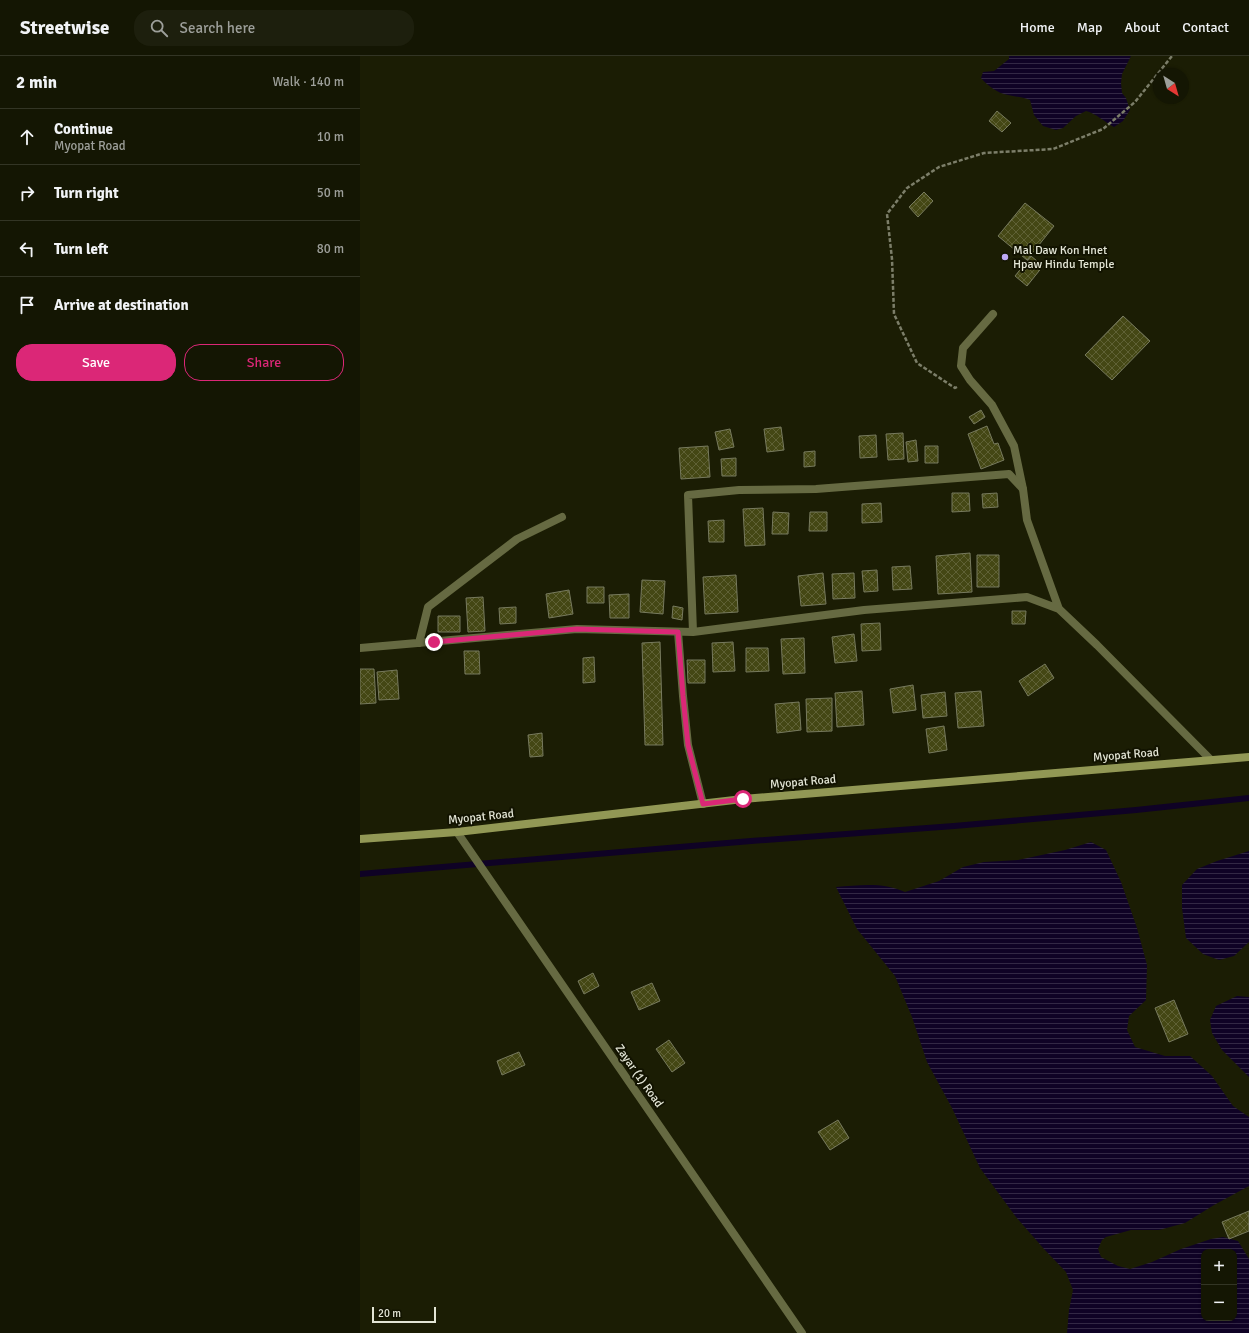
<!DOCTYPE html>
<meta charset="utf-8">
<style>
body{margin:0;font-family:Signika,sans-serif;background:#1d1f0d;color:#f1f3f6}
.controls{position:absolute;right:12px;bottom:12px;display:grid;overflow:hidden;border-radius:8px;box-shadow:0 1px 3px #0004}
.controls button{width:36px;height:36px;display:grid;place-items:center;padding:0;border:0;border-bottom:1px solid #333525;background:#141603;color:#f1f3f6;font:20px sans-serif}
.compass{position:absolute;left:793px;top:12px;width:36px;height:36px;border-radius:50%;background:#141603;box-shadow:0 1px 3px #0004;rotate:143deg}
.scale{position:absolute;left:12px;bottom:10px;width:64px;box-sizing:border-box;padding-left:4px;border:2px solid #e3e5d5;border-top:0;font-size:11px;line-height:14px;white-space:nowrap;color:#e3e5d5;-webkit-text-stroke:3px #121300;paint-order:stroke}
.stop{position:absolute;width:12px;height:12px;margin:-9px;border:3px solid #db2777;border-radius:50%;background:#fff}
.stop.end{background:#db2777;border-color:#fff;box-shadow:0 1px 4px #0008}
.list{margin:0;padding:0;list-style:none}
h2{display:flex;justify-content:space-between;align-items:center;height:52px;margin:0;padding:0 16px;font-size:17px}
h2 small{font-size:13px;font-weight:400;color:#9d9f9a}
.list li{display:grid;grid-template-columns:26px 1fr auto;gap:12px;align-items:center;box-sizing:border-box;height:56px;padding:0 16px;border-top:1px solid #333525}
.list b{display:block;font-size:15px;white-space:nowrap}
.list p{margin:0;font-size:13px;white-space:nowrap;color:#9d9f9a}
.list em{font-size:13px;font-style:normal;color:#9d9f9a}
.actions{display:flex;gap:8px;padding:12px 16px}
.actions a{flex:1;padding:9px 0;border:1px solid #db2777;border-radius:16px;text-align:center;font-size:14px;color:#db2777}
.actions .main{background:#db2777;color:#fff}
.icon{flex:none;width:22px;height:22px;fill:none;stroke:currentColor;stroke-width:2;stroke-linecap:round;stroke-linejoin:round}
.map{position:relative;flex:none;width:889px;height:1277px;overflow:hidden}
header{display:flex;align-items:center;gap:24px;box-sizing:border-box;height:56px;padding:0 20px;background:#141603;border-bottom:1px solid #333525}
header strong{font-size:19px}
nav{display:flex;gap:22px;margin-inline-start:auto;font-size:14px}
.search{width:280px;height:36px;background:#1d1f0d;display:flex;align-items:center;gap:10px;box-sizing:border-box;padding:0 14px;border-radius:16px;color:#9d9f9a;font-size:15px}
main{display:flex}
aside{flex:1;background:#141603}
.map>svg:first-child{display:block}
.water{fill:url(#water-rules);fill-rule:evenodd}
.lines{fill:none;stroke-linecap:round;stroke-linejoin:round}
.stream{stroke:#0f0225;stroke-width:6}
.building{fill:url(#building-cross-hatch);stroke:#777a5e}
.path{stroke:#7c7e69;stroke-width:2.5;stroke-dasharray:4 2;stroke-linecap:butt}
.service{stroke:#666a42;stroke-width:8}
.minor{stroke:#666a42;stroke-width:8}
.tertiary{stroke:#666a42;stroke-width:8}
.secondary{stroke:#929855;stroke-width:8}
.route{stroke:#db2777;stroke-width:5}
.poi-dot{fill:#bda9f5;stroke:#121300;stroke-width:1.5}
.labels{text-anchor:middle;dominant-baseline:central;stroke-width:4;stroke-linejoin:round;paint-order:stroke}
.poi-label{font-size:12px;fill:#e3e5d5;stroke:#121300;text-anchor:start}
.street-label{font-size:12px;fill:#e3e5d5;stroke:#121300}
</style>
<header>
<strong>Streetwise</strong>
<div class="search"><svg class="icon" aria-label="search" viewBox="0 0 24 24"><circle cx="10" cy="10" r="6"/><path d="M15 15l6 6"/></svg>Search here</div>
<nav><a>Home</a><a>Map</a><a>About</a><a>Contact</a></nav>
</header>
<main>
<aside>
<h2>2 min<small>Walk · 140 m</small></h2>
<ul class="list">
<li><svg class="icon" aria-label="ahead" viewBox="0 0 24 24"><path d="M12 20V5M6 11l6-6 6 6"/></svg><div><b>Continue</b><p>Myopat Road</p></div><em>10 m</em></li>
<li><svg class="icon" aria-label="right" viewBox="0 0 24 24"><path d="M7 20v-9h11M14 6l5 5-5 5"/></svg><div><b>Turn right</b></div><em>50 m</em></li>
<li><svg class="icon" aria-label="left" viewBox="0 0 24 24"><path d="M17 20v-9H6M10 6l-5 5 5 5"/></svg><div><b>Turn left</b></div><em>80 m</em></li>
<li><svg class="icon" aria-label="arrive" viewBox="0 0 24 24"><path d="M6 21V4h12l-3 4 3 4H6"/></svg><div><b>Arrive at destination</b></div></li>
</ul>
<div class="actions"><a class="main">Save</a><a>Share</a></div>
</aside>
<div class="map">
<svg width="889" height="1277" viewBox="0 0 889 1277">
<defs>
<pattern id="water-rules" width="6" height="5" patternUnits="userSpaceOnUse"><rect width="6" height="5" fill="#0f0225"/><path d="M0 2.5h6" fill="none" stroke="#322744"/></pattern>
<pattern id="building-cross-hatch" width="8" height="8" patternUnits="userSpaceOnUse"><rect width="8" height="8" fill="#444714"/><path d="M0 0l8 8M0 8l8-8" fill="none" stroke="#5f6135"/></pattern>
</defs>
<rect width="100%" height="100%" fill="#1b1d04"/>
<!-- water -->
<path class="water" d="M649,0H771L762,18L761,27L762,37L766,42L770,54L763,65L754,71C745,66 735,57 726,55L716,60L703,72L696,74L683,70L674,59L670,44C663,41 656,41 648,39C637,37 628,30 621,22L623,16L634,15L649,3Z
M731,786L746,794L761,826L777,872L787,909L786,944L769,960L767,974L775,991L805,1000H830L852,1020L873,1050L889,1061V1130L854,1149L825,1167L799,1174H771L746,1181L742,1184L738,1193L741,1201L758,1210L770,1213L792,1206L821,1193L851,1183L863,1181L878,1185L889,1203V1277H707L709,1254L713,1234L706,1216L684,1193L656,1161L620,1112L592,1052L567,1006L552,961L535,920L497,873L476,831C500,829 524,826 545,836L579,825L603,811L624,806L658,804L705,794ZM844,1196H874V1262H844Z
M889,795V886L874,900L859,904L843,898L826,882L822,852V829L837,813L857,805Z
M877,940L889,941V1021L862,994L852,977L850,964L856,950Z"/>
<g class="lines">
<!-- stream -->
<path class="stream" d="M0,818L391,785L594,770L776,754L889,742"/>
</g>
<!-- building -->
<path class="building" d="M637,55L651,67L642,76L629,65Z
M564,136L573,145L558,161L549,151Z
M665,147L694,170L667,204L638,180Z
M671,200L683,210L667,230L655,220Z
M763,260L790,285L752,324L725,299Z
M621,354L625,361L614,368L609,361Z
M627,370L634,388L638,387L644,404L621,413L608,378Z
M421,371L424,394L407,396L404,373Z
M370,373L374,391L359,394L355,376Z
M543,377L544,403L528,404L526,378Z
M516,379L517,401L500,402L499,380Z
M556,384L558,405L548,406L546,386Z
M348,390L350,421L321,423L319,392Z
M565,390H578V407H565Z
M455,395V410L444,411V396Z
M376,402V420H362L361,403Z
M592,437H609L610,455L592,456Z
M637,437L638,451L623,452L622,438Z
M521,447L522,466L502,467V448Z
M403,452L405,489L385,490L383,453Z
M413,456L429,457L428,478H412Z
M450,456H467V475H449Z
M364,464V486H349L348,465Z
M610,497L612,536L578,538L576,500Z
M617,499H639V531H617Z
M550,510L552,533L533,534L532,511Z
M517,514L518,535L504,536L502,515Z
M463,517L466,548L441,550L438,520Z
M494,517L495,542L473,543L472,518Z
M376,519L378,556L345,558L343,521Z
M282,524L305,525L303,558L280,556Z
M227,531H244V547H227Z
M209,534L213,558L189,562L186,538Z
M269,538V562H250L249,539Z
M123,541L125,575L108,576L106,542Z
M313,550L323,552L322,564L312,562Z
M156,551V567L140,568L139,552Z
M652,555H666L665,568H652Z
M78,560H100V576H78Z
M520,567L521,594L502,595L501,568Z
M494,578L497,605L475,607L472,581Z
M444,582L445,617L423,618L421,583Z
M300,586L303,689H285L282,587Z
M373,586L375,615L353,616L352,587Z
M386,592H408L409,615L386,616Z
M104,595H119L120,618H105Z
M234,601L235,626L223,627V602Z
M327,604H345V627H328Z
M685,608L694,622L668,640L659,625Z
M0,613H14L16,647L0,648Z
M37,614L39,643L19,644L17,616Z
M553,629L556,654L533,657L530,633Z
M502,635L504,669L477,671L475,637Z
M621,635L624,670L598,672L595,637Z
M585,636L587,660L563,662L561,639Z
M472,642V675L447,676L446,643Z
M439,646L441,674L417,677L415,648Z
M584,670L587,694L569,697L566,673Z
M182,677L183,700L170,701L168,679Z
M233,917L239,930L224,938L218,925Z
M292,927L300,945L279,954L271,936Z
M814,944L828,978L809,986L795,952Z
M309,984L325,1007L312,1016L296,993Z
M159,996L165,1009L142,1019L137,1005Z
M478,1064L489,1082L470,1094L458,1076Z
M889,1155V1175L869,1183L862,1166Z"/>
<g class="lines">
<!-- path -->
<path class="path" d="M597,331L595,332L557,307L534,258L532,203L527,158L547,132L579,111L624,97L693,93L743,73L775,46L812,0"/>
<!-- service -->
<path class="service" d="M633,258L603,292L601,310L610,324L632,349L654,390L663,433
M318,576L323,640L328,689L343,748"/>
<!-- minor -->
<path class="minor" d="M333,576L328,439L379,434L456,433L649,418L663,433L667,464L699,553L737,589L851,704
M59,587L68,551L157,483L202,461
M0,592L217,573L333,576L504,554L667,541L699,553"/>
<!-- tertiary -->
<path class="tertiary" d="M97,776L442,1277"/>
<!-- secondary -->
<path class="secondary" d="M0,783L97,776L383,743L889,701"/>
</g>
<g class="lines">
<!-- route -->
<path class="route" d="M74,586L217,573L318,576L323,640L328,689L343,748L383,743"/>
</g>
<!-- markers -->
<circle class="poi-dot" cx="645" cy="201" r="4"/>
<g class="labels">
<!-- poi labels -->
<g class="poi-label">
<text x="653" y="194">Mal Daw Kon Hnet<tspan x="653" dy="14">Hpaw Hindu Temple</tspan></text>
</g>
<!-- street labels -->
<g class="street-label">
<text transform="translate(766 699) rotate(-5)">Myopat Road</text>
<text transform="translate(443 726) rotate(-5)">Myopat Road</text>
<text transform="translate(121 761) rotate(-6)">Myopat Road</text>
<text transform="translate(279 1020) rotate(55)">Zayar (1) Road</text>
</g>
</g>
</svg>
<div class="controls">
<button>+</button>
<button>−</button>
</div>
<svg class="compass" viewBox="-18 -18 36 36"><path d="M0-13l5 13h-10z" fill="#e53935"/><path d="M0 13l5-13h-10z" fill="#9d9f9a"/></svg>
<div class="scale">20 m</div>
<div class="stop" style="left:383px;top:743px"></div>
<div class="stop end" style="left:74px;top:586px"></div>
</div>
</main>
